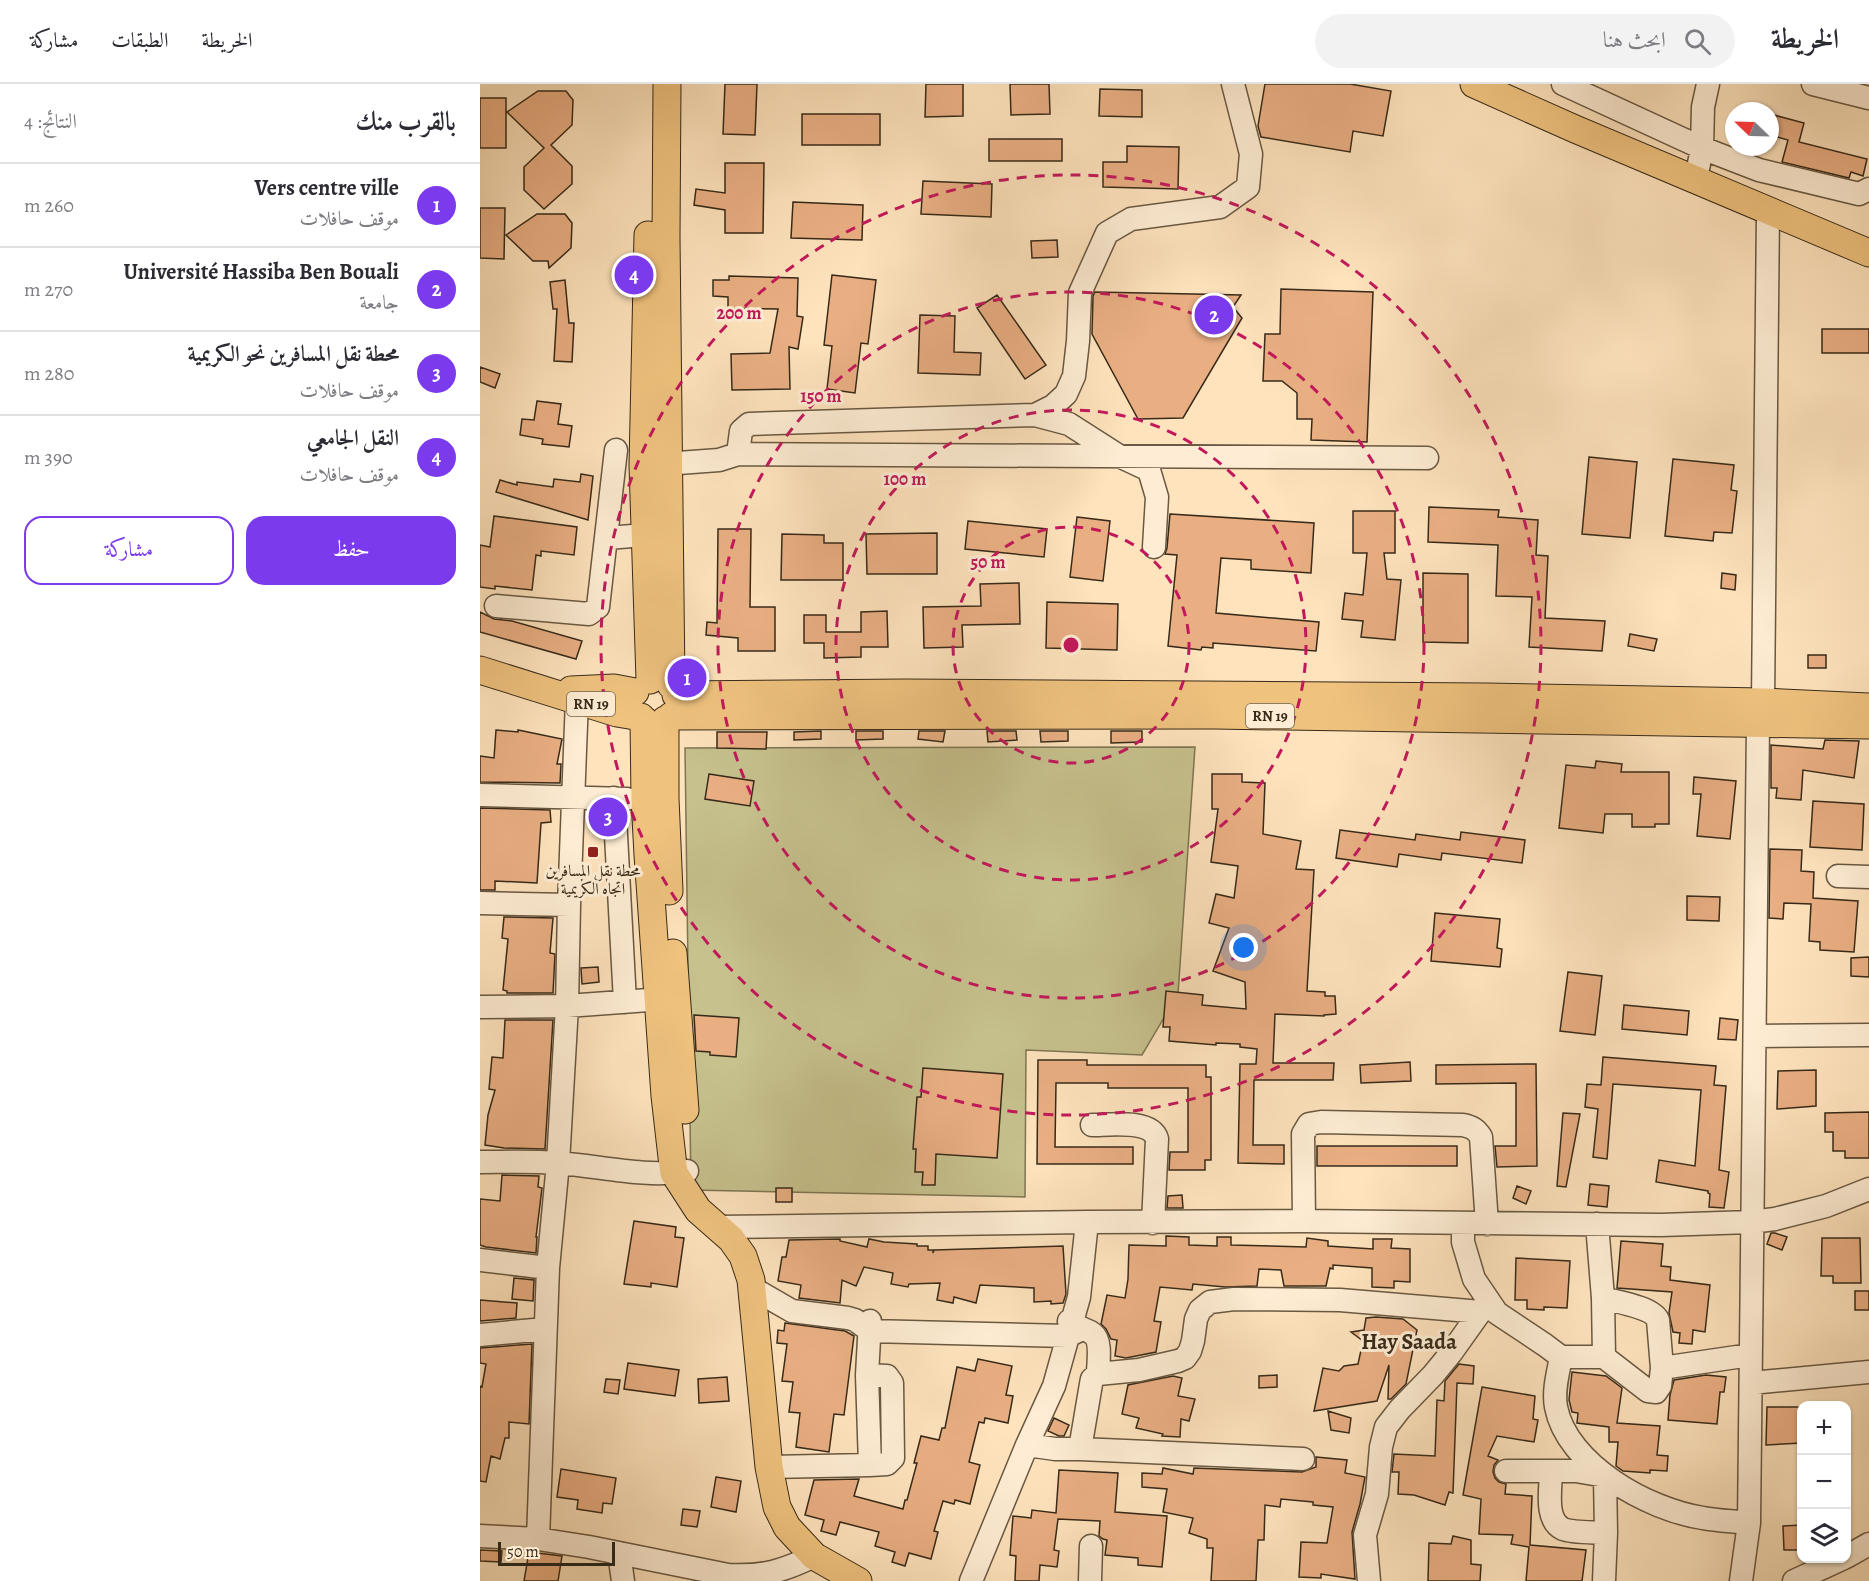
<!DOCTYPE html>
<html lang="ar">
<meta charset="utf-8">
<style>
body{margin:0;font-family:Alegreya,Amiri,serif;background:#f2f2f3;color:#2b2b33;direction:rtl}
.controls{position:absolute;right:18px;bottom:18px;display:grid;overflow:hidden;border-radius:12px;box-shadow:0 2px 4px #0004}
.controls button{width:54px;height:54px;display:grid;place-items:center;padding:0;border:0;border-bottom:2px solid #e1e1e2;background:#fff;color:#2b2b33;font:30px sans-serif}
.compass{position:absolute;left:1245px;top:18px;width:54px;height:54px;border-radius:50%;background:#fff;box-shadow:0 2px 4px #0004;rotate:293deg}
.scale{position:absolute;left:18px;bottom:15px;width:117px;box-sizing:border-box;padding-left:6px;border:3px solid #372a19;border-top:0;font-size:16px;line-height:21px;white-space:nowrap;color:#372a19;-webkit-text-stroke:4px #feedd4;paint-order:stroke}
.you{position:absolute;left:764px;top:864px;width:21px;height:21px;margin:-15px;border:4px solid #fff;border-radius:50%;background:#1a73e8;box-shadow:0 0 0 9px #1a73e833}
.badge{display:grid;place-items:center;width:39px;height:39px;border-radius:50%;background:#7c3aed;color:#fff;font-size:20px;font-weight:700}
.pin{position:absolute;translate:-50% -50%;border:3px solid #fff;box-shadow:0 2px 6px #0006}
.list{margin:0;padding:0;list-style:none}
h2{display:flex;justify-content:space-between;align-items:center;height:78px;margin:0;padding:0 24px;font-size:26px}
h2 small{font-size:20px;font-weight:400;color:#7c7c81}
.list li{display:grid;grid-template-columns:39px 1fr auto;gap:18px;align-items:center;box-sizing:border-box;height:84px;padding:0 24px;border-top:2px solid #e1e1e2}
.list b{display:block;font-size:22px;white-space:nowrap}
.list p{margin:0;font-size:20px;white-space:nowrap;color:#7c7c81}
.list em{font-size:20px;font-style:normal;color:#7c7c81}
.actions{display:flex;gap:12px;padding:18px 24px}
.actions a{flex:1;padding:14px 0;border:2px solid #7c3aed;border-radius:18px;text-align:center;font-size:21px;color:#7c3aed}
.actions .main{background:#7c3aed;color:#fff}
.icon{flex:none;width:33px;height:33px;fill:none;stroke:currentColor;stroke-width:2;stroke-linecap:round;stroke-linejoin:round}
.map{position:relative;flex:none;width:1389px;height:1497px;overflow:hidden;direction:ltr}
header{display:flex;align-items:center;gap:36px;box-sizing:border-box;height:84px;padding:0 30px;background:#fff;border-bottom:2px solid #e1e1e2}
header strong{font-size:28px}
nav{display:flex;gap:33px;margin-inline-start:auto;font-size:21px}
.search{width:420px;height:54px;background:#f2f2f3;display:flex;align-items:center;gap:15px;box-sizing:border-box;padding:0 21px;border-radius:33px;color:#7c7c81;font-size:22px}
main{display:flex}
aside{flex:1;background:#fff}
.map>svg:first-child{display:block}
.green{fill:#c6c18d;stroke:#7e7653;stroke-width:1.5}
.building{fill:#e9af83;stroke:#372a19;stroke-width:1.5}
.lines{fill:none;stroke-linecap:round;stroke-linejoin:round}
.minor-casing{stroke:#695842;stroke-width:25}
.major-casing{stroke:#372a19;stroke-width:29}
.minor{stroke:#feedd4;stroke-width:22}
.major{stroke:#efc27e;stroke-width:27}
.ring{fill:none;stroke:#c2185b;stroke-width:3;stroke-dasharray:10 8}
.poi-dot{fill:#8f2418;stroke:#feedd4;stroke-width:2}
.labels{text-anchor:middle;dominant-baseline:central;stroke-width:6;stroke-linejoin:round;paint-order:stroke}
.shield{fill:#feedd4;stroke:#736451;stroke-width:1.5}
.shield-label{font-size:15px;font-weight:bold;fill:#372a19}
.poi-label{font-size:16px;fill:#372a19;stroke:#feedd4}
.district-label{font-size:22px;font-weight:bold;fill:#372a19;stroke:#feedd4}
.centre{fill:#c2185b;stroke:#feedd4;stroke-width:3}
.ring-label{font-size:18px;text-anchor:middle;font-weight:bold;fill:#c2185b;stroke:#feedd4;stroke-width:6;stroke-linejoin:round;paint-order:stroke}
</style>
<header>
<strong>الخريطة</strong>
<div class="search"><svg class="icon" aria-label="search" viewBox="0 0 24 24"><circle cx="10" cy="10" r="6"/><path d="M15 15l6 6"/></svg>ابحث هنا</div>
<nav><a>الخريطة</a><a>الطبقات</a><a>مشاركة</a></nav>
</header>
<main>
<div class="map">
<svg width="1389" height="1497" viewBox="0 0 1389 1497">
<rect width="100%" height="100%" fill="#fee3bd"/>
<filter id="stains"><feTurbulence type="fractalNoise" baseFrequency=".00333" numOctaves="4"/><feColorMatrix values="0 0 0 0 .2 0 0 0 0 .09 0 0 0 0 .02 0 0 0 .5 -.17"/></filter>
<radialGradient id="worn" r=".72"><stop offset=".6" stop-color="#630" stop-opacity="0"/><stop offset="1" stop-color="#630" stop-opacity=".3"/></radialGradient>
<!-- green -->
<path class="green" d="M715,663L698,910L662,971L546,966L545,1113L211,1106L205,664Z"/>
<!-- building -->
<path class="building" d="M245,0H277L275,51L243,50Z
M446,0H483V32L445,33Z
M530,0H569L570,30L531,31Z
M785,0H870L911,7L903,52L873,47L870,68L781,53L778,42Z
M620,5L662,6V33L619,32Z
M58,7H86L93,16L92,41L71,61L92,82V100L64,125L44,106V83L64,64L27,28Z
M0,14H26V64H0Z
M322,30H400V61H322Z
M1290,30L1324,39L1319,58L1387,75L1383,92L1371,88L1369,94L1302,78L1308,56L1290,51Z
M509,55H582V77H509Z
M647,62L699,63L698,105L623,103V78H647Z
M245,79H284L283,149H245V126L214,121L216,105L245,109Z
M443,97L512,100L511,133L441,130Z
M313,118L383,121L382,156L311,154Z
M0,124H25L24,175L0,174Z
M57,130H85L92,139L91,164L69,184L68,177H53L26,151Z
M577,156L578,173L552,174L551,157Z
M352,191L396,196L388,260L381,259L375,309L347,305L352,262L344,261Z
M249,192L318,194L317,232L323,233L318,265L309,263L310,305L252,306L251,270L290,269L298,225L248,224V213L233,212V196H249Z
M85,196L89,239H94L92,278L74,277L77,225H73L70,198Z
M801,205L893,208L887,358L831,356L832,335H817V309L802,297H783L785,250H800Z
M615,208L761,211L753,223L762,234L703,334L658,335L612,250L613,212Z
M517,211L566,281L545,295L497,224Z
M440,231L475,232L474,268L501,269L500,291L438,289Z
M1342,245H1389V269H1342Z
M0,283L20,290L15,304L0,298Z
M57,317L81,320L78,340L92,342L89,363L62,360L63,355L40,351L42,335L54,336Z
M1109,373L1157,378L1150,454L1102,450Z
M1193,375L1254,381L1251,406L1257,407L1252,449L1234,448L1233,457L1185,452Z
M101,390L113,392L108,436L16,408L20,396L37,401V398L73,403L74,395L100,398Z
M949,423L1019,426L1018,433L1058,436L1056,471L1068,472L1065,534L1125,537L1122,567L1049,563L1052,513L1016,512L1018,461L948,458Z
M873,427H915V469H904L907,495L921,496L915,556L881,553L883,537L862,535L865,509L883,511L887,469H873Z
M690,430L834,439L831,489L771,485V476L741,474L736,529L839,538L836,567L733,559V564L722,563L721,566L688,562L697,471L685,470L687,464Z
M14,432L97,443L94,471L61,467V472L56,471L52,506L15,502V505L0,503V461L10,463Z
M597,433L630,437L623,497L590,493Z
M488,437L567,445L564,473L485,465Z
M238,445H271L270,523H295V567H258V554L226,551L227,538L237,539Z
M457,449V490H387L386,450Z
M302,450L344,451V459H363V496H301Z
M943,489L988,490V559L943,558Z
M1242,489L1256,491L1255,506L1241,504Z
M539,499L540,540L482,541L483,563L444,564L443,523L501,522L500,500Z
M567,518L638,520L637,566L566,564Z
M407,527L408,563H381V573L344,574V559H324V531H346V548H381V528Z
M0,528L14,535L32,537L102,557L96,575L0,548Z
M1150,550L1177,555L1174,567L1148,562Z
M1328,571H1346V584H1328Z
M16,646L38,648V646L82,655L77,680H81L80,699L0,698V672L14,674Z
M341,647V655L314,656V648Z
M376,647H403V655L376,656Z
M439,647H465L463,658L438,655Z
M507,647H536L537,656L508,658Z
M560,647H588V657L561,658Z
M631,647H662V658L631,659Z
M237,648H287L286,665L237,664Z
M1345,656L1379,657L1374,694L1323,686L1321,716L1296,714L1297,704H1291V661L1343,665Z
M1116,677L1142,680L1141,688H1189V740H1175V743H1152V730H1125L1123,749L1079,744L1086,681L1115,684Z
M229,690L274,697L270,722L225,715Z
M732,690H762V698L785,699L783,750L821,757L816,785L834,786L827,907L845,908V912H855L856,930L844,931V932L795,930L793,979H854L853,996H774L773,1061H804V1080L758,1079L760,980H776L777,965L760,963V960L736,959V961L689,957L690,943H683L686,907L723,911L722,921L766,925L765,898L733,887L749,844L729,839L736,810L754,814L758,782L731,778L738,725H732Z
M1214,693L1256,697L1250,755L1217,752L1221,710H1213Z
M1333,717L1384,720L1382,766L1330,763Z
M0,724L70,726L71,738L61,739L57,799L15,797V806H0Z
M860,746L935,756L936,750L980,756L981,748L1045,756L1042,779L962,769L961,776L919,770L917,783L856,774Z
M1290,765L1322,766L1321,787L1334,788L1333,814L1378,817L1374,868L1340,866V858L1329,857L1331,820L1304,819L1303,835L1289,834Z
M1207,812L1240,813L1239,837L1207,836Z
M955,829L1020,835L1017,864L1022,865L1020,883L951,877Z
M24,833L73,834L70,869L75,870L73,909H27V907L23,906L28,855L22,854Z
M1389,873V893L1371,892V874Z
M118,883L119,898L102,900L101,884Z
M1088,888L1122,892L1115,951L1080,947Z
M1144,921L1209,927L1207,951L1142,945Z
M214,931L259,934L256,973L230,971V968L216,967Z
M1240,934L1258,936L1256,956L1238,955Z
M25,936H73L65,1065L24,1064L5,1061L8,1031L15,1006L9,1005L12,973L23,974Z
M1123,973L1236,982L1234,1001L1246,1002L1239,1086L1249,1088L1244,1124L1229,1123L1230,1110L1228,1109V1107L1176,1098L1179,1076L1215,1082L1221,1006L1133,1000L1127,1075L1113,1073L1118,1025L1105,1023L1107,1000L1121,1001Z
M558,976H607V981H726V993H731V1076H725V1086H689L690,1068H708V1004H628V999H576L575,1063H653V1080H557Z
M930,978L931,997L881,999L880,981Z
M1056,980L1057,1082L1017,1083L1015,1062H1036V999L956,1000V981Z
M443,984L523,990L517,1074L456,1070L455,1101H442L443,1088H435L436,1065H433L437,1013H441Z
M1336,986V1022L1297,1025L1298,987Z
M1389,1028V1074H1365V1067H1353V1048H1345V1029Z
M1083,1029L1100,1030L1086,1103L1077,1102Z
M837,1062H977V1082H837Z
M22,1091L59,1092L58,1103L62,1104L56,1153H57L56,1169L6,1163L0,1161V1115L20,1117Z
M1110,1100L1129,1102L1127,1123L1108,1121Z
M1037,1102L1051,1107L1046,1120L1033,1114Z
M296,1104H312V1118H296Z
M702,1111L703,1124H687L688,1112Z
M154,1137L196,1143L195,1153L204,1154L197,1203L171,1199V1203L144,1200Z
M1291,1149H1295L1307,1153L1302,1166L1287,1160Z
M686,1152L709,1153V1161L737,1162V1153H751V1161L826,1163L827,1154L848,1157V1162L893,1165V1155H912L911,1164L930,1165V1198L914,1197V1204L892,1203V1184L853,1181V1185L850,1184L846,1202H804L801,1186L779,1185L777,1202L745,1203L713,1200L712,1206L680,1203L674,1237L681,1238L676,1268L646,1274L635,1272L637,1256L631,1255L626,1245L621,1240L627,1211L645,1214L648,1195L649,1161L686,1162Z
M1342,1154H1380L1381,1199H1353V1192H1341Z
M360,1155V1157L387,1163L389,1155L404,1158L437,1160V1162H448V1166H453V1169L454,1166L583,1162L586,1210L583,1219L571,1220V1217L554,1218V1204L500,1201L496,1219L474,1213L473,1219L457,1216L460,1199L429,1200L428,1203L411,1200L413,1189L384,1183L376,1202L362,1196L360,1219L319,1214L321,1201L298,1197L302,1173H306L309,1156Z
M1141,1157L1183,1160L1181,1182L1191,1183L1190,1196L1230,1201L1225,1248L1213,1246L1212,1260L1199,1259L1200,1249L1193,1248L1189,1229L1192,1208L1137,1204Z
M1036,1174L1090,1177L1087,1224L1064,1223V1226L1047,1225V1216H1035Z
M34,1194L54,1196L53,1217L32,1215Z
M1375,1207H1389V1226H1375Z
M0,1216L37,1219L36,1234L0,1237Z
M896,1233L923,1235L937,1246L926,1300L911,1315H908L909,1281L897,1317L834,1327L843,1284L859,1287L864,1282L878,1280L883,1257L871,1248L884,1246L886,1234Z
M305,1239L365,1247L374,1252L364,1331L354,1330L349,1368L316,1363L320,1329L309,1328L313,1298L302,1297L307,1260L297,1259L298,1246L304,1247Z
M52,1260L49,1340L29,1338V1354H25L20,1375L11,1372L6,1398L0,1397V1302L2,1303L6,1280L0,1279V1264Z
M498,1275L532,1282L526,1311L533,1312L528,1339L505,1334L504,1339L499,1338L489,1378L500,1381L490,1420L475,1416L474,1420L463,1417L454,1447L458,1448L451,1475L429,1469L425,1482L412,1478L415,1468L395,1462L399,1448L360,1438L356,1451L341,1447L344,1436L325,1431L334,1396L379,1395L374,1412L423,1425L425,1416H427L437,1379H434L441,1352L459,1356L462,1344H465L477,1283L495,1287Z
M148,1279L199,1286L195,1312L144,1305Z
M979,1280L994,1282L993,1300L977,1299L973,1409L969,1408L965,1421L934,1411L918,1410L919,1388H912L914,1370L955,1372L957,1316L964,1317L965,1297Z
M1092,1288L1126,1292L1142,1304L1137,1339L1180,1342L1177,1371L1188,1372L1187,1387L1170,1386V1389L1143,1387L1136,1382L1138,1358H1129V1343L1097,1339L1098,1329L1092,1328L1089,1316Z
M797,1291V1303L779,1304V1292Z
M1226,1291L1246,1293L1244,1308H1240L1237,1340L1188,1336L1190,1311L1194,1296Z
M693,1292L702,1294L698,1312L715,1315L709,1337L701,1335L700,1353L682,1352L683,1350L656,1344L659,1334L642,1330L648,1301Z
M247,1293L249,1317L219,1319L218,1295Z
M126,1295L140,1296L138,1310L124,1308Z
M1002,1303L1055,1312L1053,1335L1058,1336L1054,1358L1017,1352L1008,1372L1018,1376L1014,1381L1013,1388L1015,1394L1019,1398L1026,1400L1025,1410L1052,1412L1050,1461L1106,1466L1102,1497H1046L1049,1463L1031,1460L1033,1451L999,1450L1001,1415L983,1411Z
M1287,1323H1322V1359L1286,1361Z
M848,1327L871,1334L869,1349L851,1346Z
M574,1334L589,1341L584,1352H579L568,1347Z
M836,1373L867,1376L865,1389L885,1393L880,1420L872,1448L875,1495L841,1490V1494L819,1493L821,1458L847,1459L853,1423L833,1421V1418L801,1415L800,1423L785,1421L784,1456H778L776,1497H731L733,1464H727V1455L709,1449L713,1434L683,1428L687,1405L662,1403V1389L682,1390L683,1384L713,1390L714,1384L822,1388L836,1383Z
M81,1385L136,1394L132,1420L123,1419L122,1429L97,1425L98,1416L77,1413Z
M579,1386L638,1389L635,1428L687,1432L682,1483L658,1481V1474L625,1471L627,1456L623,1455L619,1452L620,1437L578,1435L574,1466L579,1467L577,1483L560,1481L559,1497H535L536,1472L530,1471L533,1432L551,1434L552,1426L576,1429Z
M236,1393L261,1397L256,1428L231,1423Z
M203,1425L220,1427L217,1443L201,1441Z
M1322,1441V1466H1304L1303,1442Z
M973,1452L991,1456V1480L1001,1481L1000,1497H948L949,1459L971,1460Z
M0,1466L22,1467L21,1478L0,1477Z
M49,1468L82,1472L78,1497H44Z"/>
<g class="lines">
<!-- minor casing -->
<g class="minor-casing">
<path id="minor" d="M753,0L771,70L768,103L740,123L651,135L627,149L600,209L598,257L594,292L586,310L573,322L555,331L269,340L261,347L258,370L947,374
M1083,0L1222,64L1279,86L1379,110L1389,105
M1333,0L1389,14
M1216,95L1222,64L1223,23L1228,0
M555,331L589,340L639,372L669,386L677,413L674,463
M171,381L239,376L258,370
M127,454L165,451
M16,522L109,530L118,523L136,366
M0,711L147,715
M134,714L145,918
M1358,792L1389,793
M0,819L89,821
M0,923L87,922L196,914
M1275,952L1389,951
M612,1041C629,1041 671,1035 677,1055L673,1139
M0,1078C26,1078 52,1077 78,1079C120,1082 165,1094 207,1087
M824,1137L823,1050L829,1040L841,1038L983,1041C992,1043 996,1045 1001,1053L1007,1140
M983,1140V1158L994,1195L1017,1229L1065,1261L1081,1273C1078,1289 1073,1307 1076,1323C1087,1381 1169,1426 1223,1434C1238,1437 1253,1437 1269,1439
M1117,1140L1123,1214L1124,1273L1168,1307L1176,1308L1180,1302L1182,1284L1270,1271
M238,1143L607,1138L824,1137L1181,1141L1271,1138L1295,1135L1346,1122L1389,1105
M0,1176L68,1184
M272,1204L312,1227L368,1234L375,1236L390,1247L588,1252L600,1246
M1123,1214C1137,1218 1172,1223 1178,1236L1182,1284
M589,1237L592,1236C602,1248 604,1243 613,1250C622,1257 618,1279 618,1290
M0,1251L65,1245
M1081,1273H1124
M387,1291L407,1292L412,1299L413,1374L407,1380L390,1381
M1271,1299L1389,1288
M547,1361L575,1365H600L611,1300L612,1295L618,1290L659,1286L698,1277L705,1274L710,1267L713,1257L716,1235L720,1226L730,1218L754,1215L860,1216L1001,1228
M600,1365L823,1375
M289,1383L390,1381L387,1291L390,1237
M1026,1387H1096L1125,1392L1126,1449L1124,1497
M1071,1387C1071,1404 1064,1436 1083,1445C1093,1449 1115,1448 1126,1449
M0,1452L58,1455L109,1463L248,1491C283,1493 303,1487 334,1472
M58,1455L68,1184L78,1079L87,922L89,821L97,615
M139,1469L143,1497
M1366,1473L1389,1460
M491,1497L547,1361L574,1302L599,1213L607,1138
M610,1497L611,1462
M889,1497L885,1451L897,1410L901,1363L906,1343L920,1325L953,1291L971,1269L1008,1217
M1261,1497L1269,1439L1278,639L1283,618L1288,126
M1314,1497L1364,1474"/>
</g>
<!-- major casing -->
<g class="major-casing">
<path id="major" d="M187,0L186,153L191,601
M994,0L1095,45L1389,169
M168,151L163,382L170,596
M0,586L137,629L161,633
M91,606L134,604L155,608
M196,611L426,609L1007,613L1283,618L1389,623
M191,632L734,631L1389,641
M164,636L165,715L168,771L185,1012L193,1082L194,1089L218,1126L251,1155L263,1172L271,1196L289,1383L297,1423L307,1443L334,1472L378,1497
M185,636V714L189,807
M193,869L205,1026"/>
</g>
<!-- minor -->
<use href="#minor" class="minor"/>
<!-- major -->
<use href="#major" class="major"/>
</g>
<!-- distance rings -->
<g class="ring">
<circle cx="591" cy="561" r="118"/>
<circle cx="591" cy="561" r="235"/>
<circle cx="591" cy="561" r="353"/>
<circle cx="591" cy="561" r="470"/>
</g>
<!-- markers -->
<rect class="poi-dot" x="107" y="762" width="12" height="12" rx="3"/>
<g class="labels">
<!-- shield labels -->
<g class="shield">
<rect x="87" y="608" width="48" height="24" rx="4.5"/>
<rect x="766" y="620" width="48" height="24" rx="4.5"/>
</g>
<g class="shield-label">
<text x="111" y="620">RN 19</text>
<text x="790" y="632">RN 19</text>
</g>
<!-- poi labels -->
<g class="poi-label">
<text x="113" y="787">محطة نقل المسافرين<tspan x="113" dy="18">اتجاه الكريمية</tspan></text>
</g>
<!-- district labels -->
<g class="district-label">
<text x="929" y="1258">Hay Saada</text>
</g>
</g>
<circle cx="591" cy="561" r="9" class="centre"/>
<g class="ring-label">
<text x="259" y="235">200 m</text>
<text x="341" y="318">150 m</text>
<text x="425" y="401">100 m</text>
<text x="508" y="484">50 m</text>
</g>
<rect width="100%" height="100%" filter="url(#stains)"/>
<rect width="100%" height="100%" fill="url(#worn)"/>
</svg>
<div class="controls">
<button>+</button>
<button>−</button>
<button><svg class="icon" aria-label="layers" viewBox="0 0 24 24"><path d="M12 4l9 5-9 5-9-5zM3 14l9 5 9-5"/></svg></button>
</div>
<svg class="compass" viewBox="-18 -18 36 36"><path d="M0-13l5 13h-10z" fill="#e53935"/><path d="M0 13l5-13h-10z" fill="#7c7c81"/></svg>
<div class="scale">50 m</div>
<div class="you"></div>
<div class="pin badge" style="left:207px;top:594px">1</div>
<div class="pin badge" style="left:734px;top:231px">2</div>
<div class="pin badge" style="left:128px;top:733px">3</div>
<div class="pin badge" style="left:154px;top:191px">4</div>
</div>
<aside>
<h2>بالقرب منك<small>النتائج: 4</small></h2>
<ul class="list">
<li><span class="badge">1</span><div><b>Vers centre ville</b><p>موقف حافلات</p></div><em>260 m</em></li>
<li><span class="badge">2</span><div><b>Université Hassiba Ben Bouali</b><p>جامعة</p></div><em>270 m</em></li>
<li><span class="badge">3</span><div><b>محطة نقل المسافرين نحو الكريمية</b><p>موقف حافلات</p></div><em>280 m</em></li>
<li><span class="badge">4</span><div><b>النقل الجامعي</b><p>موقف حافلات</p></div><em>390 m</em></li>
</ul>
<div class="actions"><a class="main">حفظ</a><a>مشاركة</a></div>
</aside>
</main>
